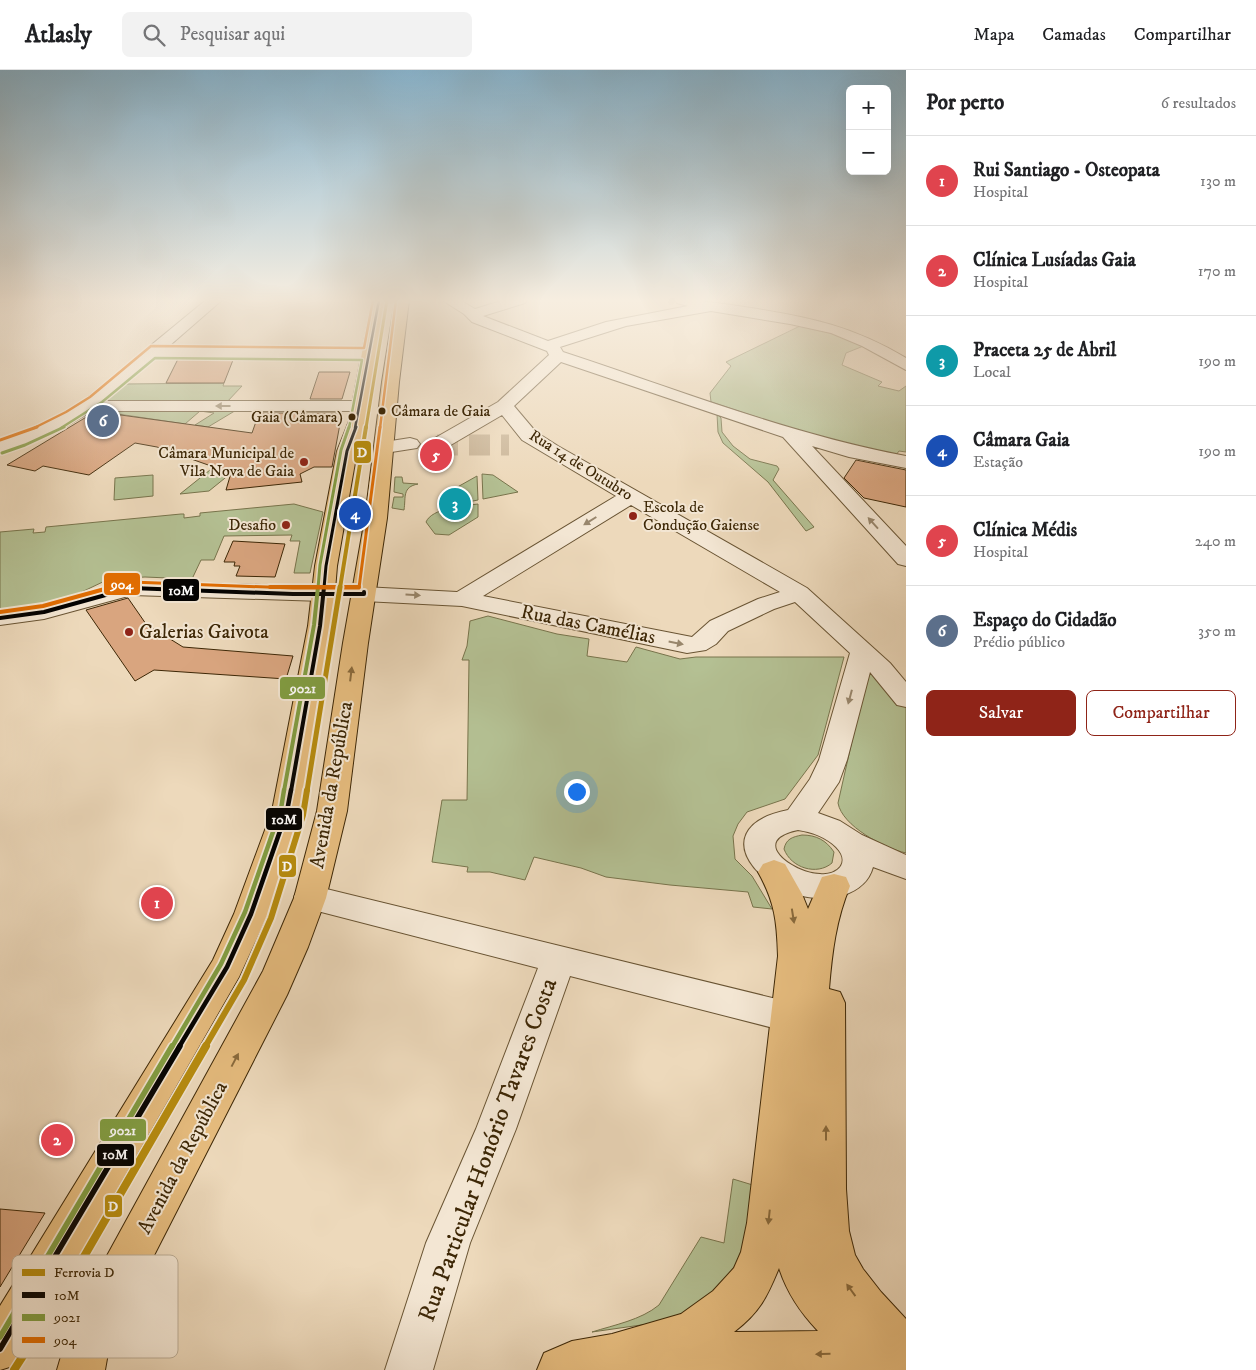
<!DOCTYPE html>
<html lang="pt">
<meta charset="utf-8">
<style>
body{margin:0;font-family:"IM FELL DW Pica",serif;background:#f2f2f2;color:#202124}
.controls{position:absolute;right:15px;top:15px;display:grid;overflow:hidden;border-radius:8px;box-shadow:0 5px 20px #0002}
.controls button{width:45px;height:45px;display:grid;place-items:center;padding:0;border:0;border-bottom:1px solid #e0e0e0;background:#fff;color:#202124;font:25px sans-serif}
.you{position:absolute;left:576px;top:721px;width:18px;height:18px;margin:-12px;border:4px solid #fff;border-radius:50%;background:#1a73e8;box-shadow:0 0 0 8px #1a73e833}
.badge{display:grid;place-items:center;width:32px;height:32px;border-radius:50%;background:#8f2418;color:#fff;font-size:16px;font-weight:700}
.pin{position:absolute;translate:-50% -50%;border:2px solid #fff;box-shadow:0 1px 5px #0006}
.list{margin:0;padding:0;list-style:none}
h2{display:flex;justify-content:space-between;align-items:center;height:65px;margin:0;padding:0 20px;font-size:21px}
h2 small{font-size:16px;font-weight:400;color:#757577}
.list li{display:grid;grid-template-columns:32px 1fr auto;gap:15px;align-items:center;box-sizing:border-box;height:90px;padding:0 20px;border-top:1px solid #e0e0e0}
.list b{display:block;font-size:19px;white-space:nowrap}
.list p{margin:0;font-size:16px;white-space:nowrap;color:#757577}
.list em{font-size:16px;font-style:normal;color:#757577}
.actions{display:flex;gap:10px;padding:15px 20px}
.actions a{flex:1;padding:11px 0;border:1px solid #8f2418;border-radius:8px;text-align:center;font-size:18px;color:#8f2418}
.actions .main{background:#8f2418;color:#fff}
.icon{flex:none;width:28px;height:28px;fill:none;stroke:currentColor;stroke-width:2;stroke-linecap:round;stroke-linejoin:round}
.map{position:relative;flex:none;width:906px;height:1300px;overflow:hidden}
header{display:flex;align-items:center;gap:30px;box-sizing:border-box;height:70px;padding:0 25px;background:#fff;border-bottom:1px solid #e0e0e0}
header strong{font-size:24px}
nav{display:flex;gap:28px;margin-inline-start:auto;font-size:18px}
.search{width:350px;height:45px;background:#f2f2f2;display:flex;align-items:center;gap:12px;box-sizing:border-box;padding:0 18px;border-radius:8px;color:#757577;font-size:19px}
main{display:flex}
aside{flex:1;background:#fff}
.map>svg:first-child{display:block}
.green{fill:#b4c093;stroke:#78744c}
.building{fill:#d9a57f;stroke:#3d2706}
.lines{fill:none;stroke-linecap:round;stroke-linejoin:round}
.minor-tunnel{stroke:#cab597;stroke-width:21;stroke-dasharray:21 11;stroke-linecap:butt}
.minor-casing{stroke:#695433;stroke-width:2}
.major-casing{stroke:#3d2706;stroke-width:2}
.highway-casing{stroke:#3d2706;stroke-width:2}
.minor{fill:#f3e6d3;fill-rule:evenodd}
.major{fill:#e6bc7e;fill-rule:evenodd}
.highway{fill:#e6bc7e;fill-rule:evenodd}
.bus-1-far4-casing{stroke:#f3e6d3;stroke-width:5}
.bus-1-far3-casing{stroke:#f3e6d3;stroke-width:6}
.bus-1-far2-casing{stroke:#f3e6d3;stroke-width:8}
.bus-1-far1-casing{stroke:#f3e6d3;stroke-width:8}
.bus-1-casing{stroke:#f3e6d3;stroke-width:9}
.bus-2-far4-casing{stroke:#f3e6d3;stroke-width:5}
.bus-2-far3-casing{stroke:#f3e6d3;stroke-width:6}
.bus-2-far2-casing{stroke:#f3e6d3;stroke-width:8}
.bus-2-far1-casing{stroke:#f3e6d3;stroke-width:8}
.bus-2-casing{stroke:#f3e6d3;stroke-width:9}
.bus-3-far2-casing{stroke:#f3e6d3;stroke-width:5}
.bus-3-far1-casing{stroke:#f3e6d3;stroke-width:6}
.bus-3-casing{stroke:#f3e6d3;stroke-width:8}
.bus-1-far4{stroke:#000;stroke-width:2.5}
.bus-1-far3{stroke:#000;stroke-width:3}
.bus-1-far2{stroke:#000;stroke-width:4}
.bus-1-far1{stroke:#000;stroke-width:4.5}
.bus-1{stroke:#000;stroke-width:5.5}
.bus-2-far4{stroke:#819d41;stroke-width:2.5}
.bus-2-far3{stroke:#819d41;stroke-width:3}
.bus-2-far2{stroke:#819d41;stroke-width:4}
.bus-2-far1{stroke:#819d41;stroke-width:4.5}
.bus-2{stroke:#819d41;stroke-width:5.5}
.bus-3-far2{stroke:#e26d01;stroke-width:2.5}
.bus-3-far1{stroke:#e26d01;stroke-width:3}
.bus-3{stroke:#e26d01;stroke-width:4}
.rail-1-far4-casing{stroke:#f3e6d3;stroke-width:5.5}
.rail-1-far3-casing{stroke:#f3e6d3;stroke-width:7}
.rail-1-far2-casing{stroke:#f3e6d3;stroke-width:9}
.rail-1-far1-casing{stroke:#f3e6d3;stroke-width:10}
.rail-1-casing{stroke:#f3e6d3;stroke-width:11}
.rail-1-far4{stroke:#b78c0e;stroke-width:3}
.rail-1-far3{stroke:#b78c0e;stroke-width:4}
.rail-1-far2{stroke:#b78c0e;stroke-width:5}
.rail-1-far1{stroke:#b78c0e;stroke-width:6}
.rail-1{stroke:#b78c0e;stroke-width:8}
.oneway{fill:#98866c}
.oneway2{fill:#896a3c}
.bus-dot{fill:#3d2706;stroke:#f3e6d3;stroke-width:2}
.poi-dot{fill:#8f2418;stroke:#f3e6d3;stroke-width:2}
.labels{text-anchor:middle;dominant-baseline:central;stroke-width:4;stroke-linejoin:round;paint-order:stroke}
.far-bus-label{font-size:16px;fill:#3d2706;stroke:#f3e6d3;text-anchor:start}
.far-poi-label{font-size:16px;fill:#3d2706;stroke:#f3e6d3;text-anchor:end}
.far-street-label{font-size:16px;fill:#3d2706;stroke:#f3e6d3}
.street-label{font-size:20px;fill:#3d2706;stroke:#f3e6d3}
.poi-label{font-size:20px;fill:#3d2706;stroke:#f3e6d3;text-anchor:start}
.near-street-label{font-size:24px;fill:#3d2706;stroke:#f3e6d3}
.key{fill:#f3e6d3;stroke:#bcad96;stroke-width:1}
.key-label{font-size:14px;fill:#3d2706}
.line-badge{stroke:#f3e6d3;stroke-width:2}
.badge-label{font-size:14px;text-anchor:middle;font-weight:bold;fill:#fff}
</style>
<header>
<strong>Atlasly</strong>
<div class="search"><svg class="icon" aria-label="search" viewBox="0 0 24 24"><circle cx="10" cy="10" r="6"/><path d="M15 15l6 6"/></svg>Pesquisar aqui</div>
<nav><a>Mapa</a><a>Camadas</a><a>Compartilhar</a></nav>
</header>
<main>
<div class="map">
<svg width="906" height="1300" viewBox="0 0 906 1300">
<rect width="100%" height="100%" fill="#edd9bb"/>
<filter id="stains"><feTurbulence type="fractalNoise" baseFrequency=".004" numOctaves="4"/><feColorMatrix values="0 0 0 0 .2 0 0 0 0 .09 0 0 0 0 .02 0 0 0 .5 -.17"/></filter>
<radialGradient id="worn" r=".72"><stop offset=".6" stop-color="#630" stop-opacity="0"/><stop offset="1" stop-color="#630" stop-opacity=".3"/></radialGradient>
<!-- green -->
<path class="green" d="M800,256L826,258L866,275L846,283L842,295L882,312L878,316L899,321L906,316V382L899,381L896,385L820,368L711,332L710,323L731,296L726,292Z
M224,313L223,316H242L226,333H112L106,328L124,314Z
M111,339H238L208,357L195,355L214,343L200,341L185,354L105,342Z
M717,344L721,348L722,362L733,376L750,389L777,396L779,399L773,410L814,457L806,461L768,412L723,373L718,362Z
M210,400L230,404L209,421L180,424Z
M482,404L493,405L518,422L483,429Z
M153,405V426L114,430L115,408Z
M477,406L478,430L442,437L443,426L445,424Z
M395,407H402L403,413L418,414C402,417 406,427 404,440L392,438L394,427H403V424L394,422Z
M294,434L323,442L310,503H294L300,471H290L292,465L224,466L214,490H201L192,509L145,507L109,509L67,529L35,537L0,541V462L34,459L33,463L45,462L46,457L181,444H184V448L200,446V443Z
M478,434V447L449,465L435,464L426,452C432,438 463,436 478,434Z
M488,546L557,564L589,569L587,586L627,592L636,577L680,589L696,587H844L818,685L785,729L747,742L738,754L733,766L735,789L752,806L772,839L753,837L748,822L670,815L606,807L581,798L534,787L525,810L490,802H467L468,797L432,792L442,730H467L469,590H462L467,576L470,551Z
M868,600H877L906,637V783C884,778 842,756 838,733Z
M802,765C816,765 826,770 834,782L832,793C817,806 791,798 784,779C786,769 792,767 802,765Z
M733,1109L756,1116L745,1181L723,1213L699,1236L662,1252L592,1262C614,1255 641,1250 659,1235L701,1167L724,1173Z"/>
<!-- building -->
<path class="building" d="M178,289L233,290L224,313H166Z
M319,302H350L342,329H310Z
M93,343H106L252,363L259,343H342L332,397H314L300,404L302,412L226,420L231,403L157,377L135,373L89,405L43,396L35,401L7,395Z
M856,390L906,400V437L864,428L844,408Z
M233,471L285,474L275,507L236,506L240,496H234L235,492H224Z
M128,528L146,554L183,577L293,586L286,609L154,600L135,611L86,540Z
M0,1139L45,1143L0,1217Z"/>
<g class="lines">
<!-- minor-tunnel -->
<path class="minor-tunnel" d="M437,375H509"/>
<!-- minor casing -->
<g class="minor-casing">
<path id="minor" d="M206,230H222L168,277L369,279L375,281L377,284L375,287L369,289L157,287L105,331H360L366,332L369,336L366,340L360,341H92L60,360L0,383V370L46,352L82,332Z
M442,230H460L475,239L504,230H527L525,233L483,246L548,271L606,252L688,236L677,233L675,230C701,230 725,234 751,238C812,248 852,256 906,288V300L862,276L831,263L790,254L711,241L626,256L560,277L563,282C676,319 789,364 906,386V398L849,387L812,376L906,476V496L898,494L783,367L561,292L514,336L536,362L558,376L807,518L890,593L906,612V637L897,635L870,602L847,690L839,712L818,743L840,751L862,765L906,785V809L873,797C869,812 858,820 844,825C776,846 691,759 788,740L810,709L819,690L850,583L795,532L774,539L728,561L716,574L706,580L687,583L462,536L364,531L356,529L352,524L356,519L364,517L457,522L616,426L522,370L502,345L449,376L442,378L435,376L432,372L435,368L498,332L549,285L547,281L472,252L464,244ZM631,435L780,522L758,529L710,551L692,567L483,526ZM798,760C811,762 826,767 836,777C851,792 838,806 820,804C792,803 748,770 798,760Z
M410,368L417,370L420,374L417,378L385,383L378,381L375,377L378,373Z
M131,511L323,517L331,519L335,524L331,529L323,531L132,525L44,549L0,555V541L42,535Z
M310,815L789,932L802,936L807,947L802,958L789,962L570,906L516,1059L470,1173L433,1300H385L426,1173L476,1059L538,898L298,836L294,827L298,818Z"/>
</g>
<!-- major casing -->
<g class="major-casing">
<path id="major" d="M372,230H386L367,351L357,381L337,496L332,556L302,741L268,844L239,907L16,1295L0,1300V1236L213,890L234,844L272,741L308,556L315,496L337,381L349,351Z
M395,230H409L399,312L387,448L368,573L347,741L326,828L308,877L287,925L120,1252L108,1283L105,1300H57L62,1283L86,1224L263,901L294,828L317,741L343,573L365,448L382,312Z"/>
</g>
<!-- highway casing -->
<g class="highway-casing">
<path id="highway" d="M774,790L785,794L802,824L808,839L822,807L834,804L846,807L850,816C836,849 832,883 829,919L840,922L845,933L846,1119L849,1161L855,1185L863,1199L881,1222L906,1249V1300H537L544,1283L572,1271L612,1264L681,1244L713,1221L734,1198L741,1182L747,1153L778,886C777,852 775,832 758,802L763,794ZM779,1198C787,1223 800,1242 818,1261L734,1262C760,1242 767,1227 779,1198Z"/>
</g>
<!-- minor -->
<use href="#minor" class="minor"/>
<!-- major -->
<use href="#major" class="major"/>
<!-- highway -->
<use href="#highway" class="highway"/>
<!-- bus-1-far4 casing -->
<g class="bus-1-far4-casing">
<path id="bus-1-far4" d="M355,358L379,230"/>
</g>
<!-- bus-1-far3 casing -->
<g class="bus-1-far3-casing">
<path id="bus-1-far3" d="M130,518H142
M324,518L326,496L347,381L356,357"/>
</g>
<!-- bus-1-far2 casing -->
<g class="bus-1-far2-casing">
<path id="bus-1-far2" d="M0,548L44,542L131,518L293,524H364V522
M291,721L320,556L324,517"/>
</g>
<!-- bus-1-far1 casing -->
<g class="bus-1-far1-casing">
<path id="bus-1-far1" d="M179,977L227,897L251,844L287,741L291,720"/>
</g>
<!-- bus-1 casing -->
<g class="bus-1-casing">
<path id="bus-1" d="M0,1279L180,976"/>
</g>
<!-- bus-2-far4 casing -->
<g class="bus-2-far4-casing">
<path id="bus-2-far4" d="M61,358L102,332L155,288L362,290L349,358"/>
</g>
<!-- bus-2-far3 casing -->
<g class="bus-2-far3-casing">
<path id="bus-2-far3" d="M2,383L25,375L64,357
M318,518L320,495L341,380L349,357"/>
</g>
<!-- bus-2-far2 casing -->
<g class="bus-2-far2-casing">
<path id="bus-2-far2" d="M284,721L314,555L318,517"/>
</g>
<!-- bus-2-far1 casing -->
<g class="bus-2-far1-casing">
<path id="bus-2-far1" d="M172,977L221,894L245,842L281,739L284,720"/>
</g>
<!-- bus-2 casing -->
<g class="bus-2-casing">
<path id="bus-2" d="M0,1267L172,976"/>
</g>
<!-- bus-3-far2 casing -->
<g class="bus-3-far2-casing">
<path id="bus-3-far2" d="M34,358L66,342L90,327L151,276L364,278L373,230
M380,358L396,230"/>
</g>
<!-- bus-3-far1 casing -->
<g class="bus-3-far1-casing">
<path id="bus-3-far1" d="M0,370L37,357
M107,518L131,512L293,518H359L380,357"/>
</g>
<!-- bus-3 casing -->
<g class="bus-3-casing">
<path id="bus-3" d="M270,517H359
M0,542L43,536L112,517"/>
</g>
<!-- bus-1-far4 -->
<use href="#bus-1-far4" class="bus-1-far4"/>
<!-- bus-1-far3 -->
<use href="#bus-1-far3" class="bus-1-far3"/>
<!-- bus-1-far2 -->
<use href="#bus-1-far2" class="bus-1-far2"/>
<!-- bus-1-far1 -->
<use href="#bus-1-far1" class="bus-1-far1"/>
<!-- bus-1 -->
<use href="#bus-1" class="bus-1"/>
<!-- bus-2-far4 -->
<use href="#bus-2-far4" class="bus-2-far4"/>
<!-- bus-2-far3 -->
<use href="#bus-2-far3" class="bus-2-far3"/>
<!-- bus-2-far2 -->
<use href="#bus-2-far2" class="bus-2-far2"/>
<!-- bus-2-far1 -->
<use href="#bus-2-far1" class="bus-2-far1"/>
<!-- bus-2 -->
<use href="#bus-2" class="bus-2"/>
<!-- bus-3-far2 -->
<use href="#bus-3-far2" class="bus-3-far2"/>
<!-- bus-3-far1 -->
<use href="#bus-3-far1" class="bus-3-far1"/>
<!-- bus-3 -->
<use href="#bus-3" class="bus-3"/>
<!-- rail-1-far4 casing -->
<g class="rail-1-far4-casing">
<path id="rail-1-far4" d="M366,358L387,230"/>
</g>
<!-- rail-1-far3 casing -->
<g class="rail-1-far3-casing">
<path id="rail-1-far3" d="M340,518L366,357"/>
</g>
<!-- rail-1-far2 casing -->
<g class="rail-1-far2-casing">
<path id="rail-1-far2" d="M307,721L340,517"/>
</g>
<!-- rail-1-far1 casing -->
<g class="rail-1-far1-casing">
<path id="rail-1-far1" d="M205,977L244,910L271,848L303,745L307,720"/>
</g>
<!-- rail-1 casing -->
<g class="rail-1-casing">
<path id="rail-1" d="M14,1300L60,1228L206,976"/>
</g>
<!-- rail-1-far4 -->
<use href="#rail-1-far4" class="rail-1-far4"/>
<!-- rail-1-far3 -->
<use href="#rail-1-far3" class="rail-1-far3"/>
<!-- rail-1-far2 -->
<use href="#rail-1-far2" class="rail-1-far2"/>
<!-- rail-1-far1 -->
<use href="#rail-1-far1" class="rail-1-far1"/>
<!-- rail-1 -->
<use href="#rail-1" class="rail-1"/>
</g>
<!-- one-way arrows -->
<defs><path id="oneway-solid" d="M-6-.8H1V-3.2L6.5 0L1 3.2V.8H-6Z" transform="scale(1.25)"/></defs>
<g class="oneway">
<use href="#oneway-solid" transform="translate(223 336) rotate(180)"/>
<use href="#oneway-solid" transform="translate(590 451) rotate(148)"/>
<use href="#oneway-solid" transform="translate(873 453) rotate(-132)"/>
<use href="#oneway-solid" transform="translate(413 525) rotate(3)"/>
<use href="#oneway-solid" transform="translate(676 573) rotate(11)"/>
<use href="#oneway-solid" transform="translate(850 627) rotate(105)"/>
</g>
<g class="oneway2">
<use href="#oneway-solid" transform="translate(351 604) rotate(-83)"/>
<use href="#oneway-solid" transform="translate(793 846) rotate(81)"/>
<use href="#oneway-solid" transform="translate(235 990) rotate(-62)"/>
<use href="#oneway-solid" transform="translate(826 1063) rotate(-90)"/>
<use href="#oneway-solid" transform="translate(769 1147) rotate(96)"/>
<use href="#oneway-solid" transform="translate(851 1220) rotate(-126)"/>
<use href="#oneway-solid" transform="translate(823 1284) rotate(179)"/>
</g>
<!-- sky -->
<linearGradient id="sky" x2="0" y2="1"><stop stop-color="#88b6d1"/><stop offset="0.56" stop-color="#f7eee0"/><stop offset="1" stop-color="#f7eee0" stop-opacity="0"/></linearGradient>
<rect width="906" height="412" fill="url(#sky)"/>
<!-- markers -->
<g class="bus-dot">
<circle cx="382" cy="341" r="4.5"/>
<circle cx="352" cy="347" r="4.5"/>
</g>
<g class="poi-dot">
<circle cx="304" cy="392" r="5"/>
<circle cx="633" cy="446" r="5"/>
<circle cx="286" cy="455" r="5"/>
<circle cx="129" cy="562" r="5"/>
</g>
<g class="labels">
<!-- far-bus labels -->
<g class="far-bus-label">
<text x="391" y="341">Câmara de Gaia</text>
<text x="343" y="347" text-anchor="end">Gaia (Câmara)</text>
</g>
<!-- far-poi labels -->
<g class="far-poi-label">
<text x="294" y="383">Câmara Municipal de<tspan x="294" dy="18">Vila Nova de Gaia</tspan></text>
<text x="643" y="437" text-anchor="start">Escola de<tspan x="643" dy="18">Condução Gaiense</tspan></text>
<text x="276" y="455">Desafio</text>
</g>
<!-- far-street labels -->
<g class="far-street-label">
<text transform="translate(581 395) rotate(32)">Rua 14 de Outubro</text>
</g>
<!-- street labels -->
<g class="street-label">
<text transform="translate(588 555) rotate(11)">Rua das Camélias</text>
<text transform="translate(332 715) rotate(-80)">Avenida da República</text>
<text transform="translate(183 1088) rotate(-62)">Avenida da República</text>
</g>
<!-- poi labels -->
<g class="poi-label">
<text x="139" y="562">Galerias Gaivota</text>
</g>
<!-- near-street labels -->
<g class="near-street-label">
<text transform="translate(488 1080) rotate(-70)">Rua Particular Honório Tavares Costa</text>
</g>
</g>
<!-- legend -->
<rect x="12" y="1185" width="166" height="103" rx="8" class="key"/>
<rect x="22" y="1199" width="23" height="7" fill="#b78c0e"/>
<rect x="22" y="1222" width="23" height="6" fill="#000"/>
<rect x="22" y="1244" width="23" height="7" fill="#819d41"/>
<rect x="22" y="1267" width="23" height="6" fill="#e26d01"/>
<g class="key-label">
<text x="54" y="1207">Ferrovia D</text>
<text x="54" y="1230">10M</text>
<text x="54" y="1252">9021</text>
<text x="54" y="1275">904</text>
</g>
<g class="line-badge">
<rect x="353" y="370" width="19" height="24" rx="5" fill="#b78c0e"/>
<rect x="103" y="502" width="38" height="24" rx="5" fill="#e26d01"/>
<rect x="162" y="508" width="38" height="24" rx="5" fill="#000"/>
<rect x="279" y="606" width="47" height="24" rx="5" fill="#819d41"/>
<rect x="265" y="737" width="38" height="24" rx="5" fill="#000"/>
<rect x="278" y="784" width="19" height="24" rx="5" fill="#b78c0e"/>
<rect x="99" y="1048" width="48" height="24" rx="5" fill="#819d41"/>
<rect x="96" y="1073" width="39" height="24" rx="5" fill="#000"/>
<rect x="104" y="1124" width="19" height="24" rx="5" fill="#b78c0e"/>
</g>
<g class="badge-label">
<text x="362" y="387">D</text>
<text x="122" y="519">904</text>
<text x="181" y="525">10M</text>
<text x="303" y="623">9021</text>
<text x="284" y="754">10M</text>
<text x="287" y="801">D</text>
<text x="123" y="1065">9021</text>
<text x="115" y="1089">10M</text>
<text x="113" y="1141">D</text>
</g>
<rect width="100%" height="100%" filter="url(#stains)"/>
<rect width="100%" height="100%" fill="url(#worn)"/>
</svg>
<div class="controls">
<button>+</button>
<button>−</button>
</div>
<div class="you"></div>
<div class="pin badge" style="left:157px;top:833px;background:#e0444e">1</div>
<div class="pin badge" style="left:57px;top:1070px;background:#e0444e">2</div>
<div class="pin badge" style="left:455px;top:434px;background:#0f9aa8">3</div>
<div class="pin badge" style="left:355px;top:444px;background:#1a4fb4">4</div>
<div class="pin badge" style="left:436px;top:385px;background:#e0444e">5</div>
<div class="pin badge" style="left:103px;top:351px;background:#5c6f8a">6</div>
</div>
<aside>
<h2>Por perto<small>6 resultados</small></h2>
<ul class="list">
<li><span class="badge" style="background:#e0444e">1</span><div><b>Rui Santiago - Osteopata</b><p>Hospital</p></div><em>130 m</em></li>
<li><span class="badge" style="background:#e0444e">2</span><div><b>Clínica Lusíadas Gaia</b><p>Hospital</p></div><em>170 m</em></li>
<li><span class="badge" style="background:#0f9aa8">3</span><div><b>Praceta 25 de Abril</b><p>Local</p></div><em>190 m</em></li>
<li><span class="badge" style="background:#1a4fb4">4</span><div><b>Câmara Gaia</b><p>Estação</p></div><em>190 m</em></li>
<li><span class="badge" style="background:#e0444e">5</span><div><b>Clínica Médis</b><p>Hospital</p></div><em>240 m</em></li>
<li><span class="badge" style="background:#5c6f8a">6</span><div><b>Espaço do Cidadão</b><p>Prédio público</p></div><em>350 m</em></li>
</ul>
<div class="actions"><a class="main">Salvar</a><a>Compartilhar</a></div>
</aside>
</main>
